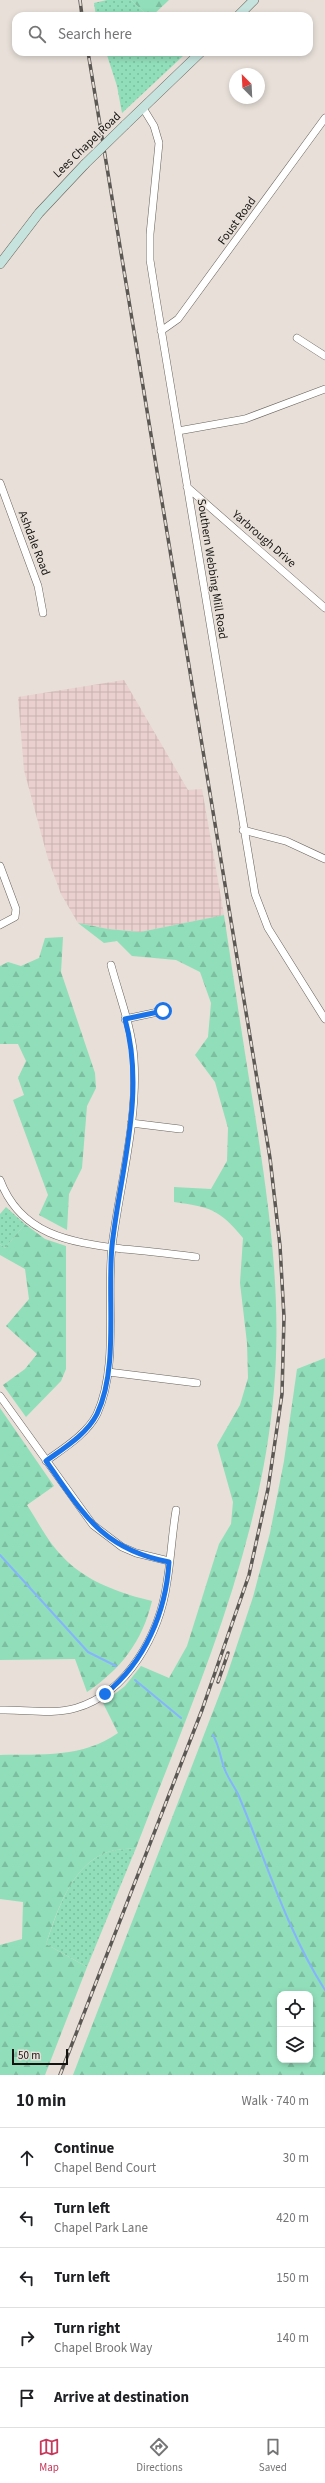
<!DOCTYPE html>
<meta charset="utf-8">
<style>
body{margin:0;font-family:"Source Sans 3",sans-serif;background:#f2f2f2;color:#202124}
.controls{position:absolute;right:12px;bottom:12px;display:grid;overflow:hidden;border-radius:8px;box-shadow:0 2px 6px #0003}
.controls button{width:36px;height:36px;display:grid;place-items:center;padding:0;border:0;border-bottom:1px solid #e0e0e0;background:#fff;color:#202124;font:20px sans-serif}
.compass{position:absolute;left:229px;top:68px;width:36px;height:36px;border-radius:50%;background:#fff;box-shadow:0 2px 6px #0003;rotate:336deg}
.scale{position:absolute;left:12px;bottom:10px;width:56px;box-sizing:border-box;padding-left:4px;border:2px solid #151310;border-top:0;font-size:11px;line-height:14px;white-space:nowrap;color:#151310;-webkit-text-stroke:3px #e7dfd8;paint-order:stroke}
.stop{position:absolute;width:12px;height:12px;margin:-9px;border:3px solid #1a73e8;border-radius:50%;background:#fff}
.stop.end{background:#1a73e8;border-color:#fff;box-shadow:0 1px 4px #0008}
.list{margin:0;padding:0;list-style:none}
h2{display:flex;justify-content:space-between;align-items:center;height:52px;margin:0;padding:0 16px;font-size:17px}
h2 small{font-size:13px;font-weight:400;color:#757577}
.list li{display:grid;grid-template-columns:26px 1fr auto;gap:12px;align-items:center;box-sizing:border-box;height:60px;padding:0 16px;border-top:1px solid #e0e0e0}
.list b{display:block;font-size:15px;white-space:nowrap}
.list p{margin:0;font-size:13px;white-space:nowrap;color:#757577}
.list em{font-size:13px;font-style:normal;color:#757577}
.icon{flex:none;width:22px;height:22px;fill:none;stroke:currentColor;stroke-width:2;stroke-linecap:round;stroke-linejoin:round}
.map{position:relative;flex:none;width:325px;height:2075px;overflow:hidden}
.search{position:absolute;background:#fff;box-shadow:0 2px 6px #0003;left:12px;right:12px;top:12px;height:44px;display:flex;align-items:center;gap:10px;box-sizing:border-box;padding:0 14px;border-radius:12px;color:#757577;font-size:15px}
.sheet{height:352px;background:#fff}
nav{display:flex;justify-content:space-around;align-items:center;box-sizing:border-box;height:56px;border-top:1px solid #e0e0e0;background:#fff;font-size:11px;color:#757577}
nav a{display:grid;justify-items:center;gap:2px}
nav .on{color:#c8385b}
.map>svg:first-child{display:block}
.industrial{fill:url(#industrial-grid)}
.grass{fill:url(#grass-dots)}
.forest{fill:url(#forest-firs);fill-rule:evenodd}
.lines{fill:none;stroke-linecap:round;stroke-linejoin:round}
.stream{stroke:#85b4fd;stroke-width:2}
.street-casing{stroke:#69625c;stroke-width:8}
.secondary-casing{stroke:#69625c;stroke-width:10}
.street{stroke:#fff;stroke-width:7}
.secondary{stroke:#c6e3dd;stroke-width:9}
.rail-casing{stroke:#5b5753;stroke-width:3.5}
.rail{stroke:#e7dfd8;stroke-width:2;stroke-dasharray:6;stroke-linecap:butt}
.secondary-bridge-casing{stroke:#69625c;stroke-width:10;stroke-linecap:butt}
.secondary-bridge{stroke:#c6e3dd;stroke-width:9}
.route{stroke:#1a73e8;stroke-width:5}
.labels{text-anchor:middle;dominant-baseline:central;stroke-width:3;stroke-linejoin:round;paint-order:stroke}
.street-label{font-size:12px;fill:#151310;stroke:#e7dfd8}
</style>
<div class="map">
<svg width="325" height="2075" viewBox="0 0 325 2075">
<defs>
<pattern id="industrial-grid" width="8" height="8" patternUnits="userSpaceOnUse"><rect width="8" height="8" fill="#ead0ce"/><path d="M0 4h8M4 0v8" fill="none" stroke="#c8b2b0"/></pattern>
<pattern id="grass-dots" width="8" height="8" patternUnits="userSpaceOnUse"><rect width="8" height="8" fill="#91deba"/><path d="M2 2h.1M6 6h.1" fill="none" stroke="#7cbe9f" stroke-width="1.8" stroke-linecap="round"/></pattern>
<pattern id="forest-firs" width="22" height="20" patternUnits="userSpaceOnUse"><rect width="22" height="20" fill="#91deba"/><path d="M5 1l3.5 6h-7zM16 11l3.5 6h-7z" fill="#7cbe9f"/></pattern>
</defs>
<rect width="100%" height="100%" fill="#e7dfd8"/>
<!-- industrial -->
<path class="industrial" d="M124,680L188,790L202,789L224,915L140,932L108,929L78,923L61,894L48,859L24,770L18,697Z"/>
<!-- grass -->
<path class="grass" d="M107,0H131L148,16H96L94,3Z
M106,52H180L183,56L122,113L117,86Z
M6,1207L25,1224L5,1248L0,1244V1214Z
M136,1848L87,1967L46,1944C58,1910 70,1868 105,1853C114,1849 127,1849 136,1848Z"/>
<!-- forest -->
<path class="forest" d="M131,0H169L152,16H148Z
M224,915C234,982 244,1049 255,1115C269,1206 282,1297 274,1389C261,1549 193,1699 136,1848C127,1849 114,1849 105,1853C71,1867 57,1911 46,1944L87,1967L45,2075H0V1945L22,1939L23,1902L0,1899V1755C42,1754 83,1758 118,1733L103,1703L125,1686L141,1666L169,1678L187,1646L219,1544L231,1524L233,1502L217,1445L240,1405L248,1378L247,1343L240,1283L243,1238C219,1209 210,1207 174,1202V1187L211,1189L227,1161L228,1128L215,1082L195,1055L208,1037L211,1003L200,972L176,960L132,956L117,941L104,943L78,923L108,929L140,932Z
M63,937L61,972L95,1073L96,1088L87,1106L82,1168L69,1194L67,1230L39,1215L48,1195L13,1100L24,1095L18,1078L26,1061L18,1044H0V966L8,962L21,966L39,958L45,938Z
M25,1224L45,1239L66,1246V1369L61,1381L26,1417L3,1385L25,1369L37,1354L6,1326L29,1299L25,1269L0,1255V1244L5,1248Z
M325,1358V2075H73L227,1675L253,1597L270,1533L284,1461L297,1369ZM280,1994H310V2060H280Z
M0,1408L54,1486L27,1505C38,1522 48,1542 62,1556C84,1581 122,1594 152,1601C142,1642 121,1669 87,1692L75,1659L0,1660Z"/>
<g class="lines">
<!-- stream -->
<path class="stream" d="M0,1555L88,1652L116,1666
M135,1680L181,1718
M213,1735C220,1747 220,1758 225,1770C228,1778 234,1786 238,1794C265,1858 287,1931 325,1990"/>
<!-- street casing -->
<g class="street-casing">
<path id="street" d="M143,108L154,126L159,143L150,234V260L156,298L255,894L268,928L325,1019
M161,331L178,319L325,118
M297,338L325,356
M178,431L245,419L325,389
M0,483L38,586L43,613
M187,487L325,608
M243,830L286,841L325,859
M0,866L16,909L15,917L0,925
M125,1019L163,1011
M131,1123L180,1129
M0,1180C21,1236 71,1242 123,1249C148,1251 172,1254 196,1257
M108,1372L197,1383
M0,1396L93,1525L122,1547L136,1553L169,1561
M46,1461C64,1448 87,1434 97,1414C119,1366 106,1298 112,1246C120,1184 138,1121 134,1059C132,1028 119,995 111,965
M0,1710C24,1709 52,1715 76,1708C128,1693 160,1633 167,1582C171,1558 172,1534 176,1510"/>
</g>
<!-- secondary casing -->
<g class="secondary-casing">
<path id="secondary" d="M238,16L254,0
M125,125L201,52
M0,264L39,213L85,164"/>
</g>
<!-- street -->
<use href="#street" class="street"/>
<!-- secondary -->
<use href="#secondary" class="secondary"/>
<!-- rail casing -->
<g class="rail-casing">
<path id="rail" d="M80,0L82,16
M218,1682L228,1653
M60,2075L202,1710L249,1575L268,1489L282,1394L284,1317L280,1246L270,1158L88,52"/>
</g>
<!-- rail -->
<use href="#rail" class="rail"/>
<!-- secondary-bridge casing -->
<g class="secondary-bridge-casing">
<path id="secondary-bridge" d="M85,164L125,125"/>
</g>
<!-- secondary-bridge -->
<use href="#secondary-bridge" class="secondary-bridge"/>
</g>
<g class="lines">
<!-- route -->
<path class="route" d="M105,1694C145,1662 166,1612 169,1562C101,1549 83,1513 46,1461C64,1448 87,1434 97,1414C119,1368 107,1298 112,1246C120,1171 146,1095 125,1019L163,1011"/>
</g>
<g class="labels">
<!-- street labels -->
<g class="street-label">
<text transform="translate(87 145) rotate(-44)">Lees Chapel Road</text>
<text transform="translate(237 221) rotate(-54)">Foust Road</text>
<text transform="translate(264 539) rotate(41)">Yarbrough Drive</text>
<text transform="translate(34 543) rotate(69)">Ashdale Road</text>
<text transform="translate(212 569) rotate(81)">Southern Webbing Mill Road</text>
</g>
</g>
</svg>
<div class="controls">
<button><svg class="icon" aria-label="locate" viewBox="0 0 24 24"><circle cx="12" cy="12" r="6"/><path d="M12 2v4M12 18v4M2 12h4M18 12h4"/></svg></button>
<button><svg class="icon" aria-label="layers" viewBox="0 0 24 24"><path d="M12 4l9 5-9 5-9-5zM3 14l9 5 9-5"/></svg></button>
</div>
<svg class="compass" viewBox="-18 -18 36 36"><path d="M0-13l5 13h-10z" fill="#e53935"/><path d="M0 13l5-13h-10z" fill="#757577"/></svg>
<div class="scale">50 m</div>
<div class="stop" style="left:163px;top:1011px"></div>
<div class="stop end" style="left:105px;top:1694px"></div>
<div class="search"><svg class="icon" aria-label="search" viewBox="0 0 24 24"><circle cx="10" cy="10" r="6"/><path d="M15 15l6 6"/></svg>Search here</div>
</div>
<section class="sheet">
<h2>10 min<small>Walk · 740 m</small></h2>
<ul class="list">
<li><svg class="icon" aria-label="ahead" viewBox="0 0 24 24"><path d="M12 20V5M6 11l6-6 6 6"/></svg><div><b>Continue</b><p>Chapel Bend Court</p></div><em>30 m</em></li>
<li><svg class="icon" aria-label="left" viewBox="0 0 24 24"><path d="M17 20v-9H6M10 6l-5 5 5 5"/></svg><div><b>Turn left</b><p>Chapel Park Lane</p></div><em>420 m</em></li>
<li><svg class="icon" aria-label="left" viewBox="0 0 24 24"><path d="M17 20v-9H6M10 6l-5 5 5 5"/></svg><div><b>Turn left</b></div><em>150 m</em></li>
<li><svg class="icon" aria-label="right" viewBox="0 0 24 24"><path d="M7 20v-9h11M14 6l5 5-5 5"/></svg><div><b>Turn right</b><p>Chapel Brook Way</p></div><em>140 m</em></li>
<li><svg class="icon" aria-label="arrive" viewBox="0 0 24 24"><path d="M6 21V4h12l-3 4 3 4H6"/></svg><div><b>Arrive at destination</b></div></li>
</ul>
</section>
<nav>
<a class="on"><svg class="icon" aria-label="map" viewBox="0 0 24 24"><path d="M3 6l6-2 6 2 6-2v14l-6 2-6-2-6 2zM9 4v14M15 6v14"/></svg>Map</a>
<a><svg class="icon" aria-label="directions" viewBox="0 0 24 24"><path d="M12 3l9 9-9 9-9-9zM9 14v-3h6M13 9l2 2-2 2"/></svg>Directions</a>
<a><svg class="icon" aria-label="saved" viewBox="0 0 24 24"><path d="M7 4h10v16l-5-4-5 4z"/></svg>Saved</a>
</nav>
